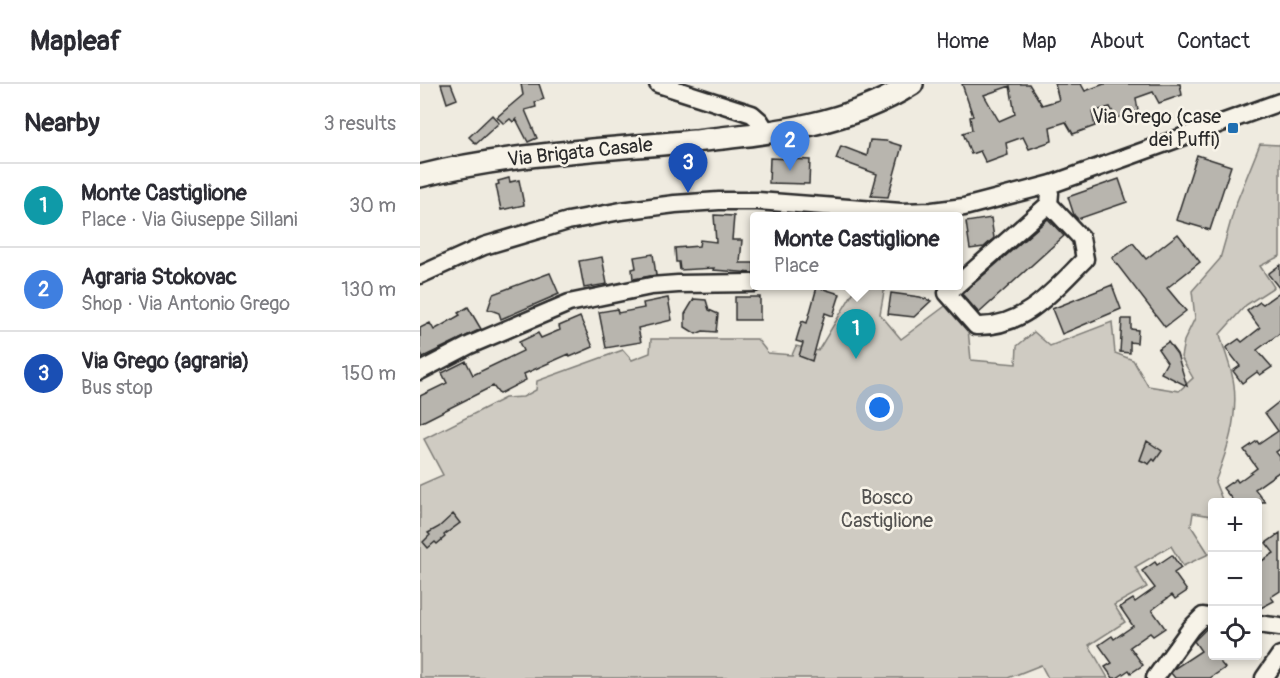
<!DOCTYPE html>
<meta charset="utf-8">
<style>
body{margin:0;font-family:Pangolin,sans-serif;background:#f7f7f7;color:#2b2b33}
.controls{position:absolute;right:18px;bottom:18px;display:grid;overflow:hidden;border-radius:6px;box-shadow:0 3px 9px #0003}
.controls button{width:54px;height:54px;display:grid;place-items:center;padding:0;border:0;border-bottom:2px solid #e1e1e2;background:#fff;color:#2b2b33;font:30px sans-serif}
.you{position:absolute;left:460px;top:324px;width:21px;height:21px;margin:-15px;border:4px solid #fff;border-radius:50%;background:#1a73e8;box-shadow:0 0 0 9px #1a73e833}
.badge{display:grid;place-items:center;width:39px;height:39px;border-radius:50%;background:#1a73e8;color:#fff;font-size:20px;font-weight:700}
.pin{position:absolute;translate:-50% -50px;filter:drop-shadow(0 2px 3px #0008)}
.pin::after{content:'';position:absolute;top:32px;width:21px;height:18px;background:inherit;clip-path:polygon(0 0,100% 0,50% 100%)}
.popup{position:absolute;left:330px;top:128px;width:213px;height:78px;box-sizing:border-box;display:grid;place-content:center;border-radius:6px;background:#fff;filter:drop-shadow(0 2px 4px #0005);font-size:20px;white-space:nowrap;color:#7c7c81}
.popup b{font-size:22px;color:#2b2b33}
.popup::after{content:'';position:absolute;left:50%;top:100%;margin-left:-12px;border:12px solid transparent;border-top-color:#fff}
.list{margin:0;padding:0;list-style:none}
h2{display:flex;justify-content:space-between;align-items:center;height:78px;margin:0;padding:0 24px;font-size:26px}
h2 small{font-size:20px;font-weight:400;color:#7c7c81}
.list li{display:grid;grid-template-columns:39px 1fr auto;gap:18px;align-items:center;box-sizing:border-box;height:84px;padding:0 24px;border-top:2px solid #e1e1e2}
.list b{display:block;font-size:22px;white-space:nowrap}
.list p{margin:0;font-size:20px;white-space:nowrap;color:#7c7c81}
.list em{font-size:20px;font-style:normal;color:#7c7c81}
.icon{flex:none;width:33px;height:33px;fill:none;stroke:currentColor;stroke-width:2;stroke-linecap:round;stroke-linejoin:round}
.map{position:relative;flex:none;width:860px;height:594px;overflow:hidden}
header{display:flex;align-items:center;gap:36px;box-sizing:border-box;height:84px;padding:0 30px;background:#fff;border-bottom:2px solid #e1e1e2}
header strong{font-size:28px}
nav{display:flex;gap:33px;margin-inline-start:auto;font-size:21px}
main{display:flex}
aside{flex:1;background:#fff}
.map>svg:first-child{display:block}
.green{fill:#cfcbc2;stroke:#7d7b76;stroke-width:1.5}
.building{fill:#b8b5ae;stroke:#2b2b2b;stroke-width:1.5;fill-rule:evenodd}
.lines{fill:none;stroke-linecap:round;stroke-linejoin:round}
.minor-casing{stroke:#2b2b2b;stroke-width:21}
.major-casing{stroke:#2b2b2b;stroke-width:26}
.minor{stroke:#f7f3e8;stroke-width:16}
.major{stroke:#f7f3e8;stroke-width:21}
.poi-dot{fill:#1f6fb2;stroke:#f7f3e8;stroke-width:2}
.labels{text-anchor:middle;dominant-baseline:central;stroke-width:5;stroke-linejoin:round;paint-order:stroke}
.poi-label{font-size:20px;fill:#2b2b2b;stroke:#f7f3e8;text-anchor:end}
.street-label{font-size:20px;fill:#2b2b2b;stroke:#f7f3e8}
.park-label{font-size:20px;fill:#545351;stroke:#f7f3e8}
</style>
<header>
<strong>Mapleaf</strong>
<nav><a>Home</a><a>Map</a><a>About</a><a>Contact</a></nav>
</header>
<main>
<aside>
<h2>Nearby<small>3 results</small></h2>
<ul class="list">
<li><span class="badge" style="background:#0f9aa8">1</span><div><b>Monte Castiglione</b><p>Place · Via Giuseppe Sillani</p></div><em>30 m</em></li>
<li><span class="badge" style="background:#3f7fe0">2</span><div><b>Agraria Stokovac</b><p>Shop · Via Antonio Grego</p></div><em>130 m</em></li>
<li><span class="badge" style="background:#1a4fb4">3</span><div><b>Via Grego (agraria)</b><p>Bus stop</p></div><em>150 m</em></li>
</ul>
</aside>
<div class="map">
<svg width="860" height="594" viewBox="0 0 860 594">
<rect width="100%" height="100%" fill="#efebe0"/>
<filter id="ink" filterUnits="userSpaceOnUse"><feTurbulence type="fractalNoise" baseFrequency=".0167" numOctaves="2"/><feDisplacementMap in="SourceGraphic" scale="12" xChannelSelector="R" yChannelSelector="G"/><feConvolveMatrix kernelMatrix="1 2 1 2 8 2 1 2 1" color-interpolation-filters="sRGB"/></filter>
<g filter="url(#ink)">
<!-- green -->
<path class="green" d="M840,60L860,61V172L840,182L854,203L826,221L800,250C804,267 812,284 814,301C818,335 807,367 795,398L803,418H792V432L773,429L771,442L789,470L763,482L751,462L715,483L727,503L694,521L705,538L669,561L688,594H628L621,581L588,594H0V401L23,391L4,355L85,314L103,313L116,306L117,297L203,266L212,276L230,269L231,255H337L348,269L372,271L376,262L398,267L437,202H465L460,230L481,255L528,220L548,245L551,276L596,280L597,262L614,248L630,262L692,238L695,269L713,276L728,302L759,307L773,294L761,273L764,257L775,234L772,207L800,175L815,122Z"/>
<!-- building -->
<path class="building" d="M21,0H31L37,15L27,19Z
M101,0H119L124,15L115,18L116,23L105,26L117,54L108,58L96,35L93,38L90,35L84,40L77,33L103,11Z
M542,0H609L622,21L639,16L635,0H661L665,7L684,0H760L762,11L739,19L733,8L716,14L718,27L696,34L690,23L672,28L675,42L653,50L646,38L630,43L632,57L609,65L603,53L586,59L588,71L566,79L560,67L551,70L543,49L552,46L550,33L553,32ZM590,2L595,30L579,37L564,11Z
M72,31L79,39L56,60L49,53Z
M450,56L466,57L482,62L468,113L451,112L457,90L416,75L421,62L447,72Z
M777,71L811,82L790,146L756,136Z
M350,74L390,76L389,100L349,99Z
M89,94L90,98L99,96L104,121L81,126L76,101L79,100L78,97Z
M699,95L707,118L658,135L654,131L648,113Z
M294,131L314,132L312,156H322L320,179H334V189L293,186L294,184L260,186L259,178H256L255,164L279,162L280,156L296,158Z
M571,134L574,154L564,163L550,165L546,138Z
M628,135L644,152L559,229L542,210Z
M758,150L780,178L747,204L766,227L745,243L692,174L713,159L726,175Z
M233,170L236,191L213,195L212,185L216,184L214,173Z
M182,173L187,200L164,204L159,177Z
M860,181V205L848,190Z
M130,189L139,210L81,235L79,229L68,225L73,210Z
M692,201L701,225L642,250L632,225Z
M397,203L420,210L413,232L405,229L392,277L379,272L383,259L376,257L382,237L387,239Z
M860,208V249L837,266L852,283L840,291L837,288L822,299L813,287L820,282L806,264L819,255L822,258L840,244L827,227L840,218L843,220Z
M471,209L500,213L511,217L494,233L468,230Z
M315,213H340V236H315Z
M248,214L252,236L218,244L221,258L186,264L179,228L197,225L198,229L224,224L223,219Z
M274,215L286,216L289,226L298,230L296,248L283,247L276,250L265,243V230Z
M48,223L61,245L3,273L0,267V244L10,239L14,246L40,231L38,229Z
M160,233L173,263L150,273L149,270L104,290L106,296L79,310L73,302L0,339V312L27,299L22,289L46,277L53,291L103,267L99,258L118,249L121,254L140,246L139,242Z
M702,235H711V245L718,246L717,259L710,258V269L700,268Z
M748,258L757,270L767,302L741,289L747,278L738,265Z
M860,317V365L856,368L860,373V387L835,405L845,418H814L803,404L816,395L818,398L837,384L824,366L837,357L839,360L858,347L845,329Z
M727,357L742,367L735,377L733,375L729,380L720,376Z
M33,430L40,439L24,451L25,453L17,460L15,458L8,464L3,458L10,451L8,449L19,443Z
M860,449V507L851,513L854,517L837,526V480L854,469L846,459Z
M752,471L761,484L754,489L767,507L755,515L752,511L732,526L745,544L733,552L730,549L710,563L723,581L711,589L709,586L697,594H693L685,583L692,579L679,561L692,552L694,555L713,542L700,523L713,515L715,518L735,504L722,487L735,478L737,481Z
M787,544H792V572H809L800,578L805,584L790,594H755L751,589L755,584L781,567L774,557Z"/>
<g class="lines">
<!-- minor casing -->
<g class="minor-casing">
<path id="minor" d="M238,0L332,30L340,37L347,48
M0,191L64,162L148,137L201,127L255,120L299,117H338L481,128L512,127L544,123L632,100L860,18
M538,200L629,120L630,109
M536,202L527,209L556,242C604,244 634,206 665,175L661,154L629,120
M0,287L50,261L149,219L231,202L258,200L334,199
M838,540L860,543
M735,594L771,544L783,532L792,534
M844,594L860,571"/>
</g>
<!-- major casing -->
<g class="major-casing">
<path id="major" d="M0,92C90,69 183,66 274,57C350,49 426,42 492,0"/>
</g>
<!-- minor -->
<use href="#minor" class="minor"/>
<!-- major -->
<use href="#major" class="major"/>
</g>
</g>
<!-- markers -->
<rect class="poi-dot" x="807" y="38" width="12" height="12" rx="3"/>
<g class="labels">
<!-- poi labels -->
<g class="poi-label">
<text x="801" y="32">Via Grego (case<tspan x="801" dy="23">dei Puffi)</tspan></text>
</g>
<!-- street labels -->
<g class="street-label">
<text transform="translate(160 68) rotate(-6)">Via Brigata Casale</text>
</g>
<!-- park labels -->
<g class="park-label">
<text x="467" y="413">Bosco<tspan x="467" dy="23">Castiglione</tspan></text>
</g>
</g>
</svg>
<div class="controls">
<button>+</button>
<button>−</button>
<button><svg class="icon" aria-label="locate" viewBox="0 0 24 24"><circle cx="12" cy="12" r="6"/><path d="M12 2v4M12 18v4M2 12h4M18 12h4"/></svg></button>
</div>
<div class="you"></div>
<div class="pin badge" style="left:436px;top:275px;background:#0f9aa8">1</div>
<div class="popup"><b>Monte Castiglione</b>Place</div>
<div class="pin badge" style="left:370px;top:87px;background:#3f7fe0">2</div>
<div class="pin badge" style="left:268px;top:109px;background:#1a4fb4">3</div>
</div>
</main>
